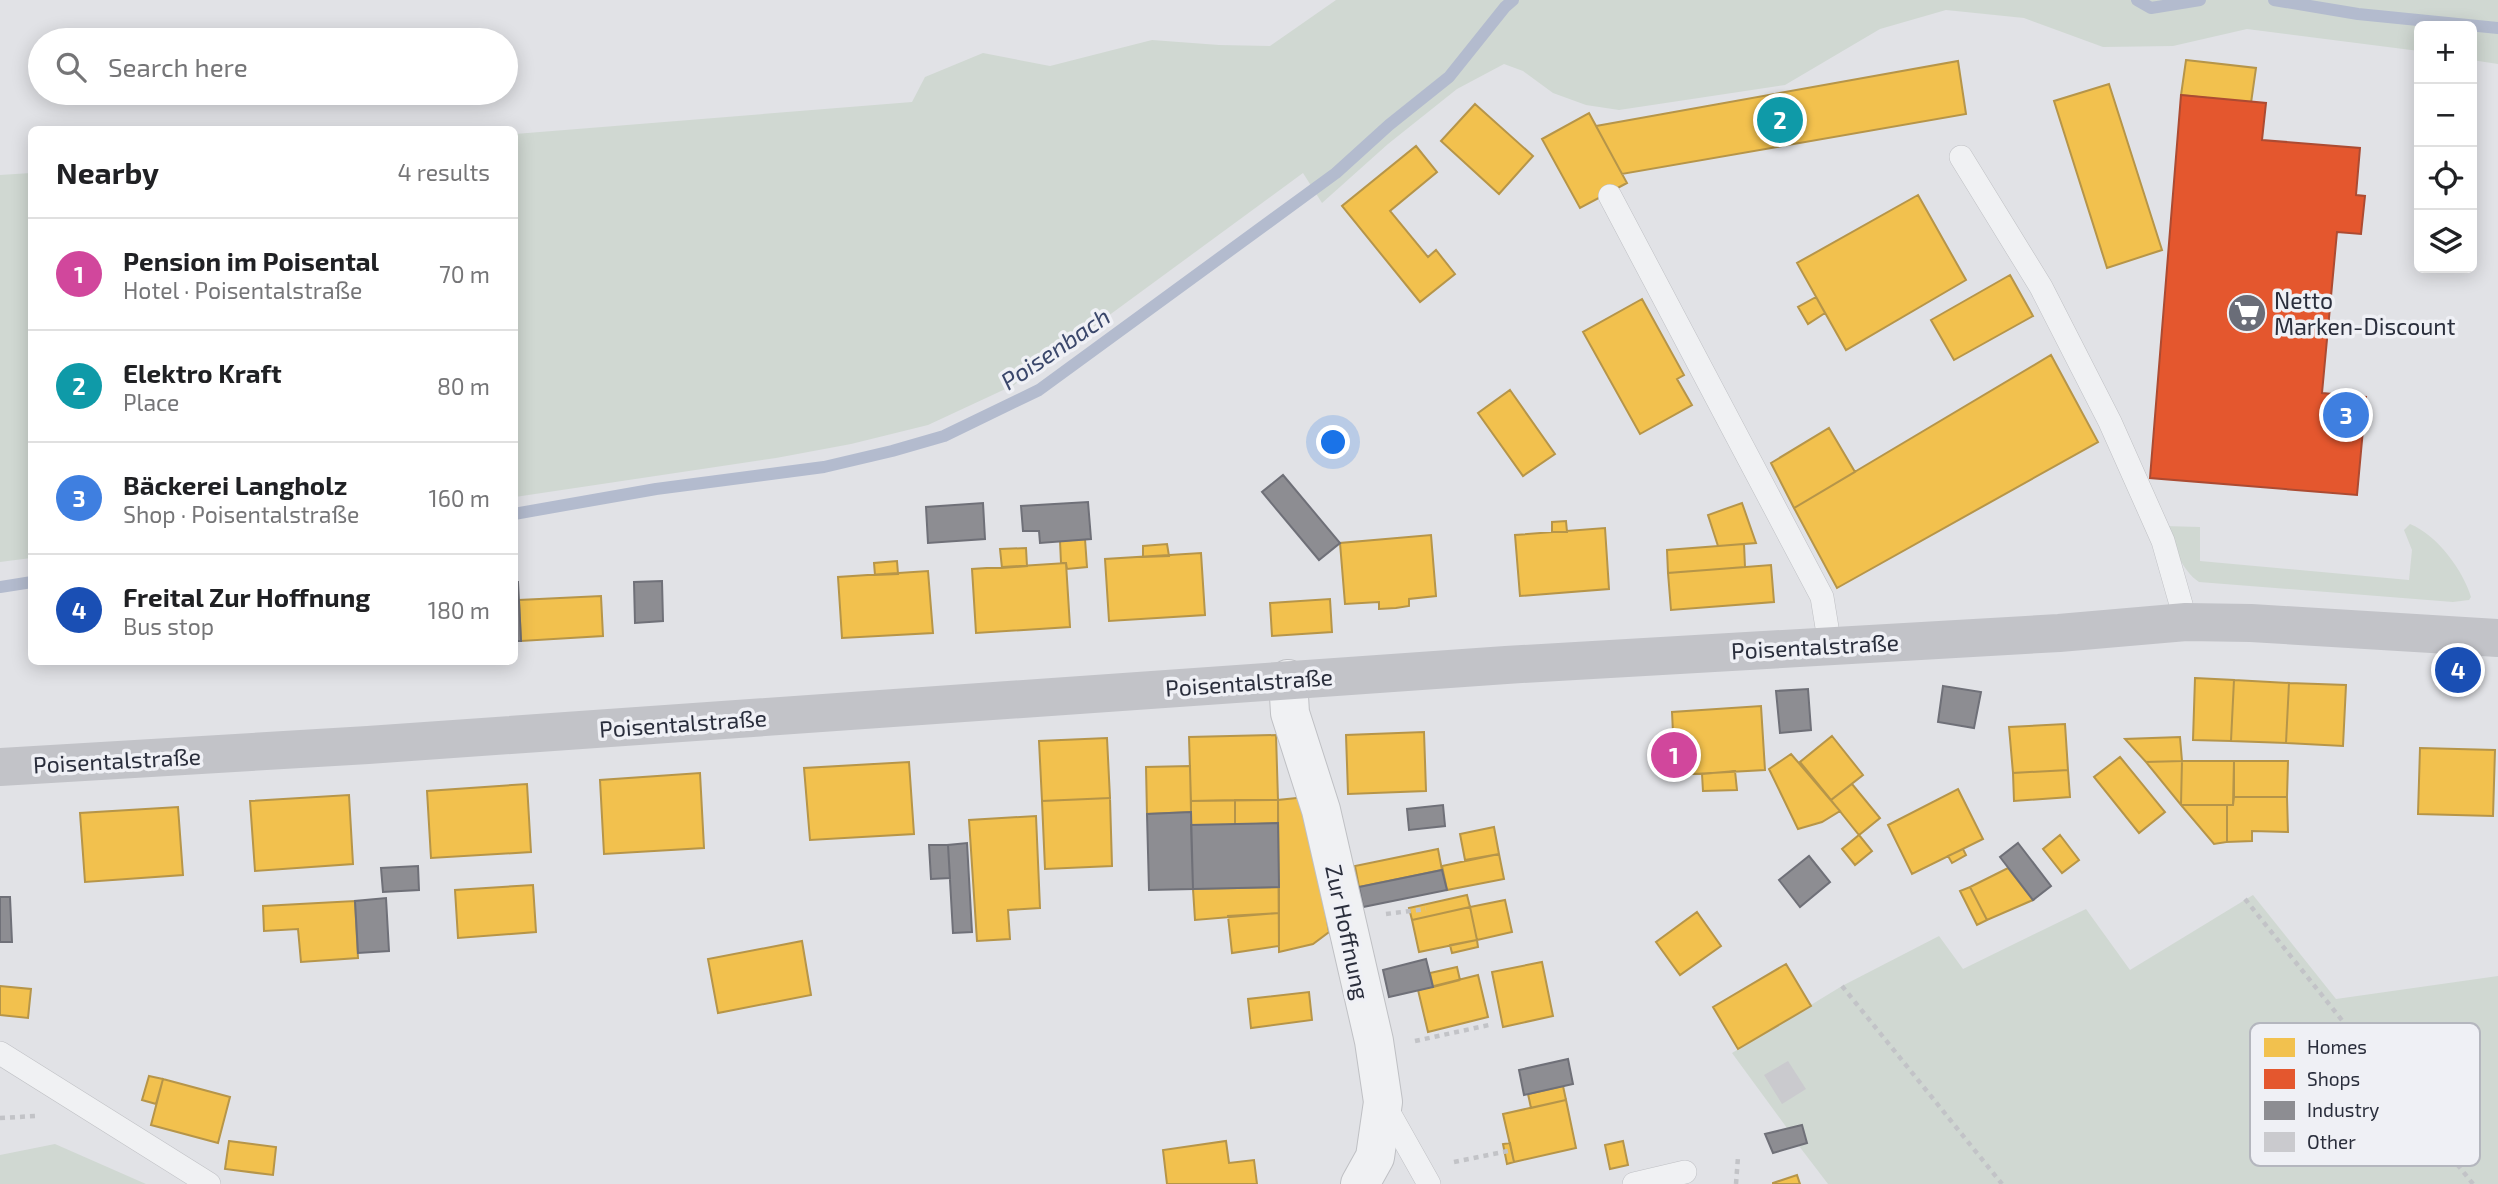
<!DOCTYPE html>
<meta charset="utf-8">
<style>
body{margin:0;font-family:"Exo 2",sans-serif;background:#f2f2f2;color:#202124}
.controls{position:absolute;right:21px;top:21px;display:grid;overflow:hidden;border-radius:10px;box-shadow:0 4px 18px #0003}
.controls button{width:63px;height:63px;display:grid;place-items:center;padding:0;border:0;border-bottom:2px solid #e0e0e0;background:#fff;color:#202124;font:35px sans-serif}
.you{position:absolute;left:1334px;top:443px;width:24px;height:24px;margin:-18px;border:5px solid #fff;border-radius:50%;background:#1a73e8;box-shadow:0 0 0 10px #1a73e833}
.badge{display:grid;place-items:center;width:46px;height:46px;border-radius:50%;background:#111827;color:#fff;font-size:23px;font-weight:700}
.pin{position:absolute;translate:-50% -50%;border:4px solid #fff;box-shadow:0 2px 7px #0006}
.list{margin:0;padding:0;list-style:none}
h2{display:flex;justify-content:space-between;align-items:center;height:91px;margin:0;padding:0 28px;font-size:30px}
h2 small{font-size:23px;font-weight:400;color:#757577}
.list li{display:grid;grid-template-columns:46px 1fr auto;gap:21px;align-items:center;box-sizing:border-box;height:112px;padding:0 28px;border-top:2px solid #e0e0e0}
.list b{display:block;font-size:26px;white-space:nowrap}
.list p{margin:0;font-size:23px;white-space:nowrap;color:#757577}
.list em{font-size:23px;font-style:normal;color:#757577}
.icon{flex:none;width:38px;height:38px;fill:none;stroke:currentColor;stroke-width:2;stroke-linecap:round;stroke-linejoin:round}
.map{position:relative;flex:none;width:2498px;height:1184px;overflow:hidden}
.search{position:absolute;background:#fff;box-shadow:0 4px 18px #0003;left:28px;top:28px;width:490px;height:77px;display:flex;align-items:center;gap:18px;box-sizing:border-box;padding:0 24px;border-radius:38px;color:#757577;font-size:26px}
.panel{position:absolute;background:#fff;box-shadow:0 4px 18px #0003;left:28px;top:126px;width:490px;height:539px;border-radius:10px}
.map>svg:first-child{display:block}
.green{fill:#d0d8d2}
.homes{fill:#f2c14e;stroke:#b69549;stroke-width:2}
.shops{fill:#e4572e;stroke:#ac4b32;stroke-width:2}
.industry{fill:#8d8d92;stroke:#6f7078;stroke-width:2}
.lines{fill:none;stroke-linecap:round;stroke-linejoin:round}
.stream{stroke:#b3bbce;stroke-width:12}
.building{fill:#cacace}
.lane-casing{stroke:#bfc0c4;stroke-width:24}
.street-casing{stroke:#bfc0c4;stroke-width:40}
.path{stroke:#c2c3c7;stroke-width:4.5;stroke-dasharray:5 5;stroke-linecap:butt}
.lane{stroke:#f0f1f3;stroke-width:23}
.street{stroke:#f0f1f3;stroke-width:38}
.secondary{stroke:#c2c3c8;stroke-width:38}
.labels{text-anchor:middle;dominant-baseline:central;stroke-width:7;stroke-linejoin:round;paint-order:stroke}
.poi-label{font-size:23px;fill:#2a2e3c;stroke:#eff0f5;text-anchor:start}
.street-label{font-size:23px;fill:#2a2e3c;stroke:#eff0f5}
.water-label{font-size:24px;font-style:italic;fill:#3a476b;stroke:#eff0f5}
.key{fill:#eff0f5;stroke:#b4b6be;stroke-width:2}
.key-label{font-size:19px;fill:#2a2e3c}
</style>
<div class="map">
<svg width="2498" height="1184" viewBox="0 0 2498 1184">
<rect width="100%" height="100%" fill="#e1e2e6"/>
<!-- green -->
<path class="green" d="M1336,0H2498V64L2472,60V26H2419V51L2247,29L2173,46L2103,47L2024,18L1946,10L1880,29L1785,85L1619,110L1586,105L1553,93L1523,71L1504,64L1457,89L1388,144L1322,203L1303,173L1014,385L928,425L851,444L776,458L515,497V134L912,102L925,77L983,53L1050,66L1152,40L1219,45L1270,46Z
M31,173V558L0,562V175Z
M2410,524C2437,535 2463,570 2471,597L2469,600L2453,602L2199,582C2181,570 2174,545 2164,526L2200,527V561L2409,580L2412,550L2404,530Z
M2253,895L2336,999L2498,976V1184H1828L1799,1146L1807,1143L1802,1125L1787,1128L1732,1053L1842,986L1939,936L1963,969L2086,909L2130,970Z
M55,1144L146,1184H0V1155Z"/>
<!-- homes -->
<path class="homes" d="M2186,60L2256,68L2251,103L2181,95Z
M1958,61L1966,114L1622,174L1596,126Z
M2109,84L2162,250L2107,268L2054,101Z
M1475,104L1533,156L1499,194L1441,141Z
M1589,113L1627,183L1580,208L1542,139Z
M1416,146L1437,172L1390,211L1428,257L1436,250L1455,274L1420,302L1342,206Z
M1918,195L1966,280L1846,350L1797,263Z
M2010,275L2033,316L1954,360L1931,320Z
M1816,297L1825,313L1808,324L1798,307Z
M1642,299L1684,375L1677,379L1692,405L1640,434L1583,332Z
M2051,355L2098,442L1837,588L1794,508Z
M1510,390L1555,454L1523,476L1478,413Z
M1829,428L1855,472L1794,508L1771,463Z
M1742,503L1756,543L1718,546L1708,515Z
M1566,521L1567,532H1552V522Z
M1605,528L1609,589L1520,596L1515,535Z
M1431,535L1436,596L1409,599V606L1396,608L1379,609V602L1345,604L1340,543Z
M1085,539L1087,567L1067,569L1066,563H1061L1060,541Z
M1167,544L1169,556L1143,557V546Z
M1744,544L1745,567L1668,573L1667,550Z
M1026,548L1027,566L1002,568L1000,549Z
M1201,553L1205,615L1109,621L1105,559Z
M897,561L898,574L875,575L874,563Z
M1066,563L1070,627L976,633L972,569Z
M1771,565L1774,602L1671,610L1668,573Z
M928,571L933,633L842,638L838,577Z
M601,596L603,636L521,641L519,600Z
M1330,599L1332,632L1272,636L1270,603Z
M2195,678L2234,680L2231,741L2193,740Z
M2234,680L2289,683L2286,743L2231,741Z
M2289,683L2346,685L2343,746L2286,743Z
M1761,706L1765,770L1675,775L1672,712Z
M2065,724L2068,770L2013,773L2009,727Z
M1424,732L1426,791L1348,794L1346,735Z
M1276,735L1278,800L1191,801L1189,737Z
M1832,736L1863,775L1831,800L1800,762Z
M2180,737L2182,761L2146,762L2125,739Z
M1107,738L1110,798L1042,801L1039,741Z
M2420,748L2495,750L2493,816L2418,814Z
M1791,754L1840,811L1822,822L1798,829L1769,769Z
M2120,757L2165,812L2139,833L2094,777Z
M2182,761H2234L2233,805H2181Z
M2182,761L2181,805L2146,762Z
M2234,761H2288L2287,797H2234Z
M909,762L914,834L810,840L804,768Z
M1190,766L1191,812L1147,814L1146,767Z
M2068,770L2070,797L2014,801L2013,773Z
M1735,771L1737,790L1703,791L1702,774Z
M700,773L704,848L604,854L600,780Z
M527,784L531,852L431,858L427,791Z
M1852,784L1880,818L1859,835L1831,800Z
M1958,789L1983,839L1912,874L1888,825Z
M349,795L353,864L255,871L250,801Z
M1306,797L1329,932L1313,944L1279,952L1278,800Z
M2234,797H2287L2288,832L2252,831V841L2227,842V805H2233Z
M1110,798L1112,866L1045,869L1042,801Z
M1235,800V825H1191V801Z
M1235,800H1278V823L1235,825Z
M2181,805H2227V842L2214,844Z
M178,807L183,875L85,882L80,813Z
M1036,816L1040,908L1008,910L1010,939L977,941L969,820Z
M1494,827L1499,854L1465,860L1460,834Z
M1859,835L1872,851L1855,865L1842,849Z
M2060,835L2079,860L2062,873L2043,849Z
M1438,849L1442,870L1359,887L1355,866Z
M1963,849L1966,855L1952,863L1948,856Z
M1499,854L1504,879L1447,890L1442,866Z
M2008,868L2033,900L1987,920L1970,887Z
M533,885L536,932L458,938L455,890Z
M1279,887V913L1195,920L1193,889Z
M1970,887L1987,920L1977,925L1960,891Z
M1467,895L1470,907L1412,920L1409,908Z
M1505,900L1512,932L1477,940L1470,907Z
M355,901L358,958L301,962L298,929L264,931L263,906Z
M1470,907L1477,940L1419,952L1412,920Z
M1697,912L1721,946L1680,975L1656,942Z
M1279,913V946L1232,953L1228,916Z
M1477,940L1478,947L1452,953L1450,945Z
M802,941L811,995L718,1013L708,959Z
M1542,962L1553,1016L1503,1027L1492,972Z
M1786,964L1811,1006L1738,1049L1713,1007Z
M1457,967L1460,980L1433,987L1430,973Z
M1478,975L1488,1017L1428,1032L1418,990Z
M0,986L31,989L28,1018L0,1015Z
M1309,992L1312,1020L1251,1028L1248,999Z
M149,1076L163,1079L156,1104L142,1100Z
M163,1079L230,1097L218,1143L151,1125Z
M1563,1086L1566,1100L1531,1108L1528,1094Z
M1566,1100L1576,1148L1514,1162L1503,1114Z
M229,1141L276,1147L273,1175L225,1169Z
M1226,1141L1229,1163L1254,1160L1257,1184H1167L1163,1150Z
M1623,1141L1628,1165L1610,1169L1605,1145Z
M1510,1143L1514,1162L1507,1164L1503,1144Z
M1797,1175L1800,1184H1773V1183Z"/>
<!-- shops -->
<path class="shops" d="M2181,95L2266,103L2262,140L2360,148L2356,195L2365,196L2361,234L2337,232L2322,393L2366,397L2357,495L2150,478Z"/>
<!-- industry -->
<path class="industry" d="M1283,475L1340,543L1319,560L1262,492Z
M1088,502L1091,539L1040,543L1039,531H1023L1021,506Z
M983,503L985,539L928,543L926,507Z
M662,581L663,621L635,623L634,582Z
M514,582H518L521,641H514Z
M1943,686L1981,692L1974,728L1938,722Z
M1808,689L1811,730L1780,733L1776,691Z
M1443,805L1445,826L1409,830L1407,809Z
M1191,812L1193,889L1149,890L1147,814Z
M1278,823L1279,887L1193,889L1191,825Z
M967,843L972,932L953,933L948,845Z
M2018,843L2051,886L2033,900L2000,857Z
M929,845H948L950,878L931,879Z
M1809,856L1830,882L1800,907L1779,880Z
M418,866L419,890L383,892L381,868Z
M1442,870L1447,890L1363,907L1359,887Z
M0,897H10L12,942H0Z
M386,898L389,951L358,953L355,901Z
M1426,959L1433,987L1389,997L1383,970Z
M1568,1059L1573,1084L1524,1095L1519,1070Z
M1802,1125L1807,1143L1773,1153L1765,1134Z"/>
<g class="lines">
<!-- stream -->
<path class="stream" d="M2137,0L2151,8L2200,0
M2274,0L2358,14L2498,28
M514,514L656,489L824,467L892,451L944,436L1039,390L1336,173L1389,125L1449,77L1505,7L1513,0
M0,587L32,582"/>
</g>
<!-- building -->
<path class="building" d="M1788,1061L1806,1089L1782,1104L1764,1075Z"/>
<g class="lines">
<!-- lane casing -->
<g class="lane-casing">
<path id="lane" d="M1961,157L2041,287L2110,422L2163,541L2186,622
M1610,196L1822,597L1830,646
M0,1053L209,1184
M1384,1104L1429,1184
M1634,1184L1685,1172"/>
</g>
<!-- street casing -->
<g class="street-casing">
<path id="street" d="M1288,679L1290,713L1321,810L1374,1041L1383,1102L1375,1157L1360,1184"/>
</g>
<!-- path -->
<path class="path" d="M2245,899L2473,1184
M1386,914L1426,909
M1842,986L2002,1184
M1415,1041L1489,1025
M0,1118L36,1116
M1454,1162L1508,1151
M1736,1184L1738,1157"/>
<!-- lane -->
<use href="#lane" class="lane"/>
<!-- street -->
<use href="#street" class="street"/>
<!-- secondary -->
<path class="secondary" d="M0,767L368,745L1506,665L2059,633L2186,622L2251,623L2498,638"/>
</g>
<!-- icons -->
<defs>
<g id="supermarket-disc" transform="scale(2.0125)"><circle r="9.5" fill="#6a6d78" stroke="#eff0f5"/><path d="M-6-5.5h2.5l.6 2H6L4.5 2H-2.5L-4.4-4H-6ZM-1.5 3.2a1.3 1.3 0 1 0 .1 0ZM3 3.2a1.3 1.3 0 1 0 .1 0Z" fill="#fff"/></g>
</defs>
<g fill-rule="evenodd">
<use href="#supermarket-disc" x="2247" y="313"/>
</g>
<g class="labels">
<!-- poi labels -->
<g class="poi-label">
<text x="2274" y="300">Netto<tspan x="2274" dy="26">Marken-Discount</tspan></text>
</g>
<!-- street labels -->
<g class="street-label">
<text transform="translate(1815 646) rotate(-3)">Poisentalstraße</text>
<text transform="translate(1249 682) rotate(-4)">Poisentalstraße</text>
<text transform="translate(683 723) rotate(-4)">Poisentalstraße</text>
<text transform="translate(117 760) rotate(-3)">Poisentalstraße</text>
<text transform="translate(1348 932) rotate(78)">Zur Hoffnung</text>
</g>
<!-- water labels -->
<g class="water-label">
<text transform="translate(1055 348) rotate(-34)">Poisenbach</text>
</g>
</g>
<!-- legend -->
<rect x="2250" y="1023" width="230" height="143" rx="10" class="key"/>
<rect x="2264" y="1038" width="31" height="19" fill="#f2c14e"/>
<rect x="2264" y="1069" width="31" height="20" fill="#e4572e"/>
<rect x="2264" y="1101" width="31" height="19" fill="#8d8d92"/>
<rect x="2264" y="1132" width="31" height="20" fill="#cacace"/>
<g class="key-label">
<text x="2307" y="1054">Homes</text>
<text x="2307" y="1086">Shops</text>
<text x="2307" y="1117">Industry</text>
<text x="2307" y="1149">Other</text>
</g>
</svg>
<div class="controls">
<button>+</button>
<button>−</button>
<button><svg class="icon" aria-label="locate" viewBox="0 0 24 24"><circle cx="12" cy="12" r="6"/><path d="M12 2v4M12 18v4M2 12h4M18 12h4"/></svg></button>
<button><svg class="icon" aria-label="layers" viewBox="0 0 24 24"><path d="M12 4l9 5-9 5-9-5zM3 14l9 5 9-5"/></svg></button>
</div>
<div class="you"></div>
<div class="pin badge" style="left:1674px;top:755px;background:#d1479c">1</div>
<div class="pin badge" style="left:1780px;top:120px;background:#0f9aa8">2</div>
<div class="pin badge" style="left:2346px;top:415px;background:#3f7fe0">3</div>
<div class="pin badge" style="left:2458px;top:670px;background:#1a4fb4">4</div>
<div class="search"><svg class="icon" aria-label="search" viewBox="0 0 24 24"><circle cx="10" cy="10" r="6"/><path d="M15 15l6 6"/></svg>Search here</div>
<section class="panel">
<h2>Nearby<small>4 results</small></h2>
<ul class="list">
<li><span class="badge" style="background:#d1479c">1</span><div><b>Pension im Poisental</b><p>Hotel · Poisentalstraße</p></div><em>70 m</em></li>
<li><span class="badge" style="background:#0f9aa8">2</span><div><b>Elektro Kraft</b><p>Place</p></div><em>80 m</em></li>
<li><span class="badge" style="background:#3f7fe0">3</span><div><b>Bäckerei Langholz</b><p>Shop · Poisentalstraße</p></div><em>160 m</em></li>
<li><span class="badge" style="background:#1a4fb4">4</span><div><b>Freital Zur Hoffnung</b><p>Bus stop</p></div><em>180 m</em></li>
</ul>
</section>
</div>
